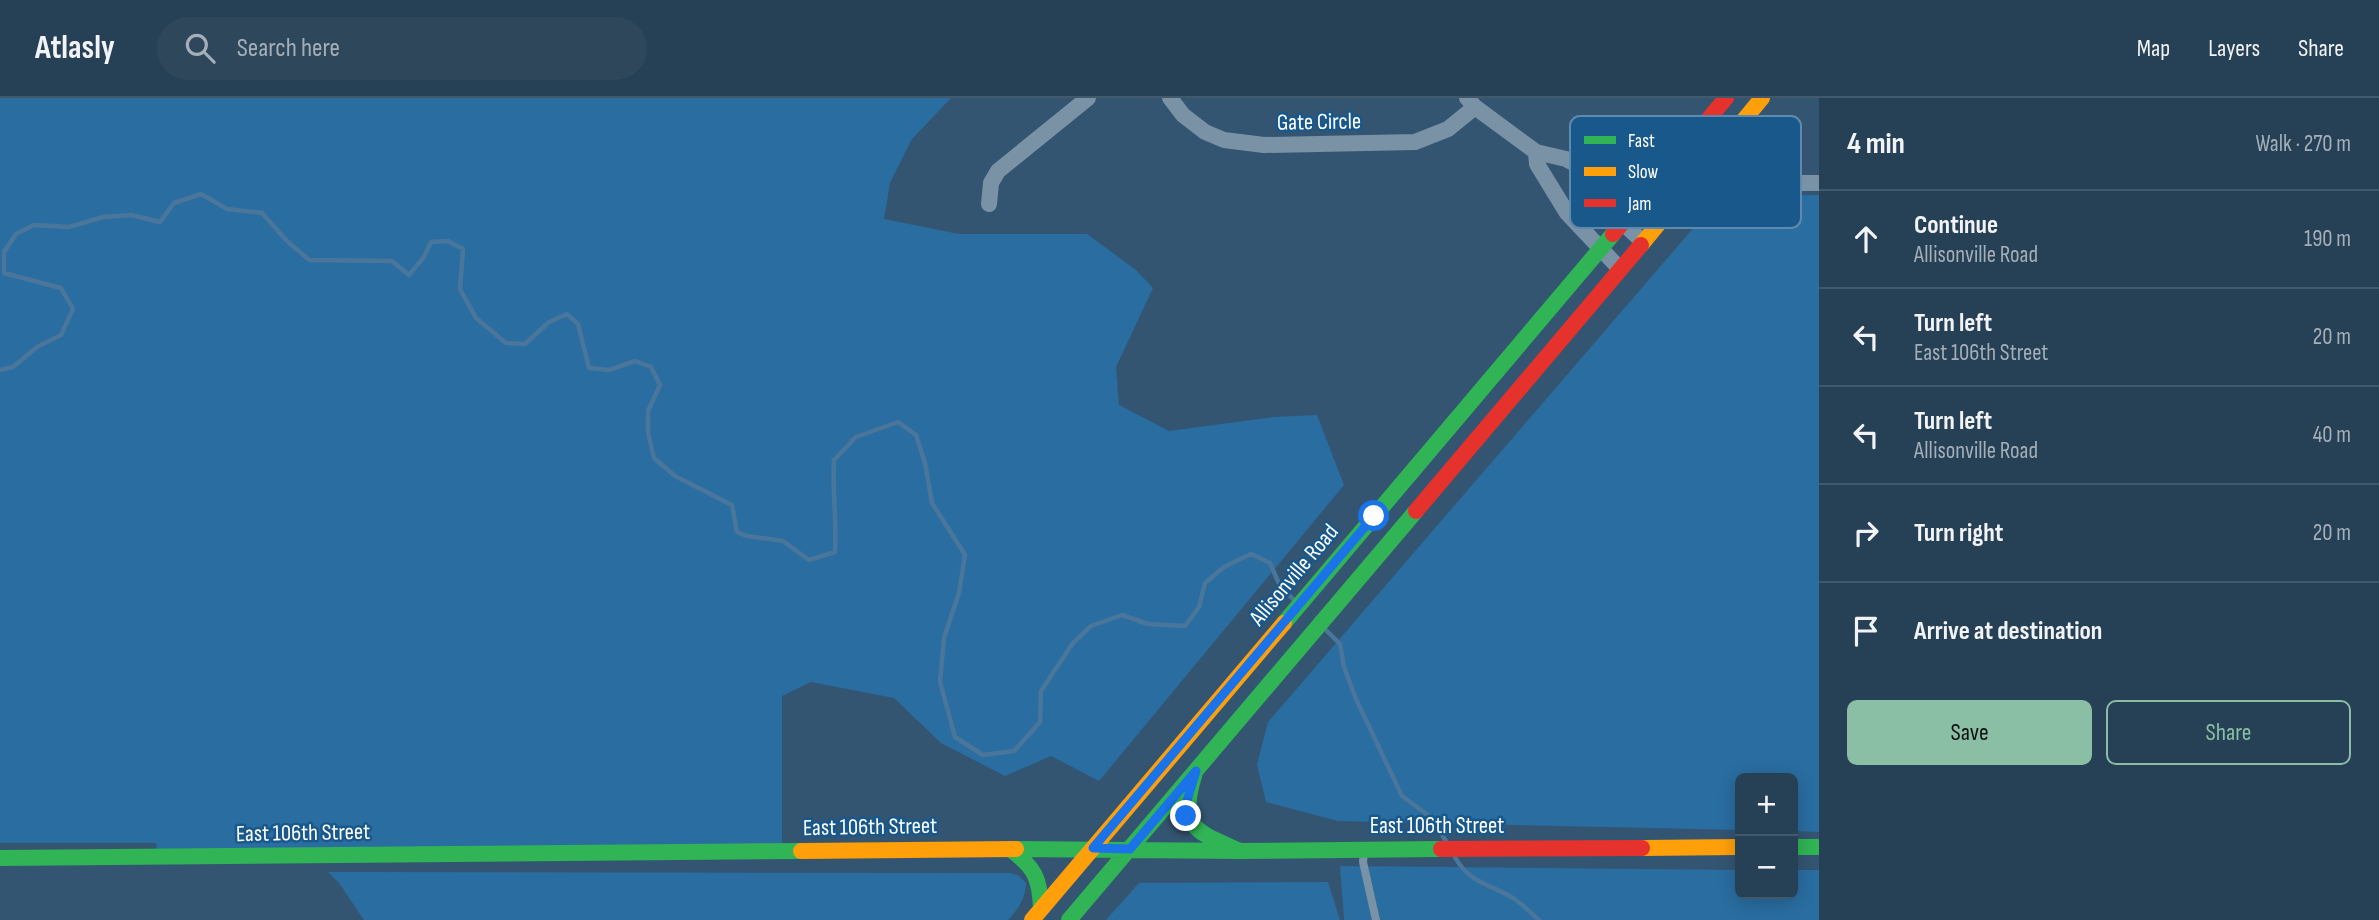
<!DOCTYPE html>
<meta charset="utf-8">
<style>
body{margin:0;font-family:"Sofia Sans Condensed",sans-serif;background:#2e475b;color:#f1f3f6}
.controls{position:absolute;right:21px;bottom:21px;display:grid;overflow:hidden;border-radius:10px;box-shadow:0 4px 18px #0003}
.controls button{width:63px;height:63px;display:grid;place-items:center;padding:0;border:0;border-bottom:2px solid #42596c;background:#264055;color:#f1f3f6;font:35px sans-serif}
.stop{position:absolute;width:21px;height:21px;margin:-16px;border:5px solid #1a73e8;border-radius:50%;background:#fff}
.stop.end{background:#1a73e8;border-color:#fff;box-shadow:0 2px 7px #0008}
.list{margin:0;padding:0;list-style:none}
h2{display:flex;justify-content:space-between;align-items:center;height:91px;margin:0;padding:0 28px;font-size:30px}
h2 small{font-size:23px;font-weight:400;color:#a4afb9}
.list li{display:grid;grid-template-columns:46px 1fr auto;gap:21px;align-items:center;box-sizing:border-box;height:98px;padding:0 28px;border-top:2px solid #42596c}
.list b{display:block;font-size:26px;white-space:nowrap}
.list p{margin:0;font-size:23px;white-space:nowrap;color:#a4afb9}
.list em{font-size:23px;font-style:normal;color:#a4afb9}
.actions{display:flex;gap:14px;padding:21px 28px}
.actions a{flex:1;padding:16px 0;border:2px solid #8abfa5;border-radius:10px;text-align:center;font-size:24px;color:#8abfa5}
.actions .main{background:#8abfa5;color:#111}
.icon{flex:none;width:38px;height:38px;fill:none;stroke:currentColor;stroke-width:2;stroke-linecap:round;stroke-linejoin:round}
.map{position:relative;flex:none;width:1819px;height:822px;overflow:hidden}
header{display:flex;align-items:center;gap:42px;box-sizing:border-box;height:98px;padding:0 35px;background:#264055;border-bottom:2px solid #42596c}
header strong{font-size:33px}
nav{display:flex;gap:38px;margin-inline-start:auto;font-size:24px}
.search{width:490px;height:63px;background:#2e475b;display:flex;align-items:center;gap:18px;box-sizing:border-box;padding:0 24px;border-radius:38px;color:#a4afb9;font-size:26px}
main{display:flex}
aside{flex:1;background:#264055}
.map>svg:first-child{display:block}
.green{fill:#2a6da1}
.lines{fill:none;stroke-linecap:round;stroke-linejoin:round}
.stream{stroke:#4a769b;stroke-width:4.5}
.lane{stroke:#7a92a6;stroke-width:8}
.street{stroke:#7a92a6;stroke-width:16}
.fast{stroke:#30b455;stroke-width:16}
.slow{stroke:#ff9f0a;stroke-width:16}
.jam{stroke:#e5322d;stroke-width:16}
.route{stroke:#1a73e8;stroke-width:9}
.labels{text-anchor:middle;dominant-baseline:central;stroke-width:5;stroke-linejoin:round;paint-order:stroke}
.street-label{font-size:23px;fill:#fff;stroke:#19588b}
.key{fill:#19588b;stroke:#5e8aae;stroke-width:2}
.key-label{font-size:19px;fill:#fff}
</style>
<header>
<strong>Atlasly</strong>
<div class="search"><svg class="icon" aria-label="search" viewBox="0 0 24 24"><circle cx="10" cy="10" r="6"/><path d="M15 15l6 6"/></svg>Search here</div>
<nav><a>Map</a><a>Layers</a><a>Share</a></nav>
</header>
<main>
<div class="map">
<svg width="1819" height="822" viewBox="0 0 1819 822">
<rect width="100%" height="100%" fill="#335571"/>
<!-- green -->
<path class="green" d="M0,0H951L912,41L890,85L884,121L959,136H1087L1136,172L1153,190L1116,269L1119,307L1169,333L1273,319L1317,317L1344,387L1099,683L1051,658L1005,678L941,645L894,600L811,584L782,598V746L157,752L156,745H0Z
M1819,97V734L1793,733V680H1740V732L1338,723L1266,704L1257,667L1268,624L1702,120L1744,98Z
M1340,768L1740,772V796H1793V772H1819V822H1344Z
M328,774L1009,775L1018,777L1026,785C1025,801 1019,810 1008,822H364L339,785Z
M1328,784L1340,822H1106L1139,785Z"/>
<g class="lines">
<!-- stream -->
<path class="stream" d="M0,272L13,269L37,249L61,237L73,211L61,190L4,175V154L16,136L34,127L69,129L103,119L131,117L160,124L174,105L201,96L227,111L262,115L286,142L309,162L392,163L409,177L424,159L431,144L448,143L463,151L460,191L476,220L506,245L525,246L549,224L567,216L578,226L589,270L609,272L635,263L651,269L660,287L648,313V335L654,360L675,378L732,407L737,434L747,438L783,443L809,462L835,454C837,423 832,393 834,362L856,339L898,324L916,337L925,365L932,405L965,457L959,495L944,540L940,584L955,639L983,657L1014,653L1040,624L1041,593L1073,545L1091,528L1122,517L1148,526L1185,528L1199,509L1205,485L1224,469L1251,456L1270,465L1280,488L1293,501
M1327,533L1340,546L1344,569L1356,601L1402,698L1432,720L1447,745
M1455,759C1468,784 1491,787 1513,800C1522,806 1531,815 1539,822"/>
<!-- lane -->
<path class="lane" d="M1364,754L1363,764L1376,822"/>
<!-- street -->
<path class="street" d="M1170,0L1183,17L1205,34L1224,42L1264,47L1415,44L1448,31L1475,9
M1467,0L1475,9L1536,54L1566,61L1577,67L1604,107L1643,144
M1685,51L1723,80L1735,85H1819
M1536,54L1537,66L1567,115L1620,171
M989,106L991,85L998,73L1088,0"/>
<!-- fast -->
<path class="fast" d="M1284,525L1613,136
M1194,678C1178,731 1196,733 1240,753
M1793,749H1819
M1010,751C1035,770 1040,780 1041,811
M1016,751L1240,753L1441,751
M0,760L801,753
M1069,822L1416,413"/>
<!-- slow -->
<path class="slow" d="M1641,147L1762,0
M1642,750L1740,749
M801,753L1016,751
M1032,822L1284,525"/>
<!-- jam -->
<path class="jam" d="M1613,136L1726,0
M1416,413L1641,147
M1441,751L1642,750"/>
</g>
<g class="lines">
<!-- route -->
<path class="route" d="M1186,718V706L1196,673L1130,751L1093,750L1374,418"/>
</g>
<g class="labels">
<!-- street labels -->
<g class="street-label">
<text transform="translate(1319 24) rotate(-1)">Gate Circle</text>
<text transform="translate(1294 477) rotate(-50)">Allisonville Road</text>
<text x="1437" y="728">East 106th Street</text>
<text transform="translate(870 729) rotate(-1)">East 106th Street</text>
<text transform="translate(303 735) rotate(-1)">East 106th Street</text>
</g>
</g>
<!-- legend -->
<rect x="1570" y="18" width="231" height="112" rx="10" class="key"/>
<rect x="1584" y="38" width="32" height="8" fill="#30b455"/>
<rect x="1584" y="69" width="32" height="9" fill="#ff9f0a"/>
<rect x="1584" y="101" width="32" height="8" fill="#e5322d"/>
<g class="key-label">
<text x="1628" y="49">Fast</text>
<text x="1628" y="80">Slow</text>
<text x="1628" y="112">Jam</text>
</g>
</svg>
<div class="controls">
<button>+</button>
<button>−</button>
</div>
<div class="stop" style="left:1374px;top:418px"></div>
<div class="stop end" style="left:1186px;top:718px"></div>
</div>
<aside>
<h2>4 min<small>Walk · 270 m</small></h2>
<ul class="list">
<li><svg class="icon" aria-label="ahead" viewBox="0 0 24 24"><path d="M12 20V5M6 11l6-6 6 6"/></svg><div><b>Continue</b><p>Allisonville Road</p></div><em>190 m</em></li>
<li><svg class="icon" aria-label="left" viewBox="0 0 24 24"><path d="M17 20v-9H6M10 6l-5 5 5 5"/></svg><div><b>Turn left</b><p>East 106th Street</p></div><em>20 m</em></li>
<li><svg class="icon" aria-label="left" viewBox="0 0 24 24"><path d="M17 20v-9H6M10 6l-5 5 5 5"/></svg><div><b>Turn left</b><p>Allisonville Road</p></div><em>40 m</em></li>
<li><svg class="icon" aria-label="right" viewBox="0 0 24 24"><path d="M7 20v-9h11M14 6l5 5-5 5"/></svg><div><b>Turn right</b></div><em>20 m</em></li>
<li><svg class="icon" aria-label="arrive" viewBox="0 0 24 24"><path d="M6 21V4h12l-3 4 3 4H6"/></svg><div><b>Arrive at destination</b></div></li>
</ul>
<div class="actions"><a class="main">Save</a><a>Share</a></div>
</aside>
</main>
